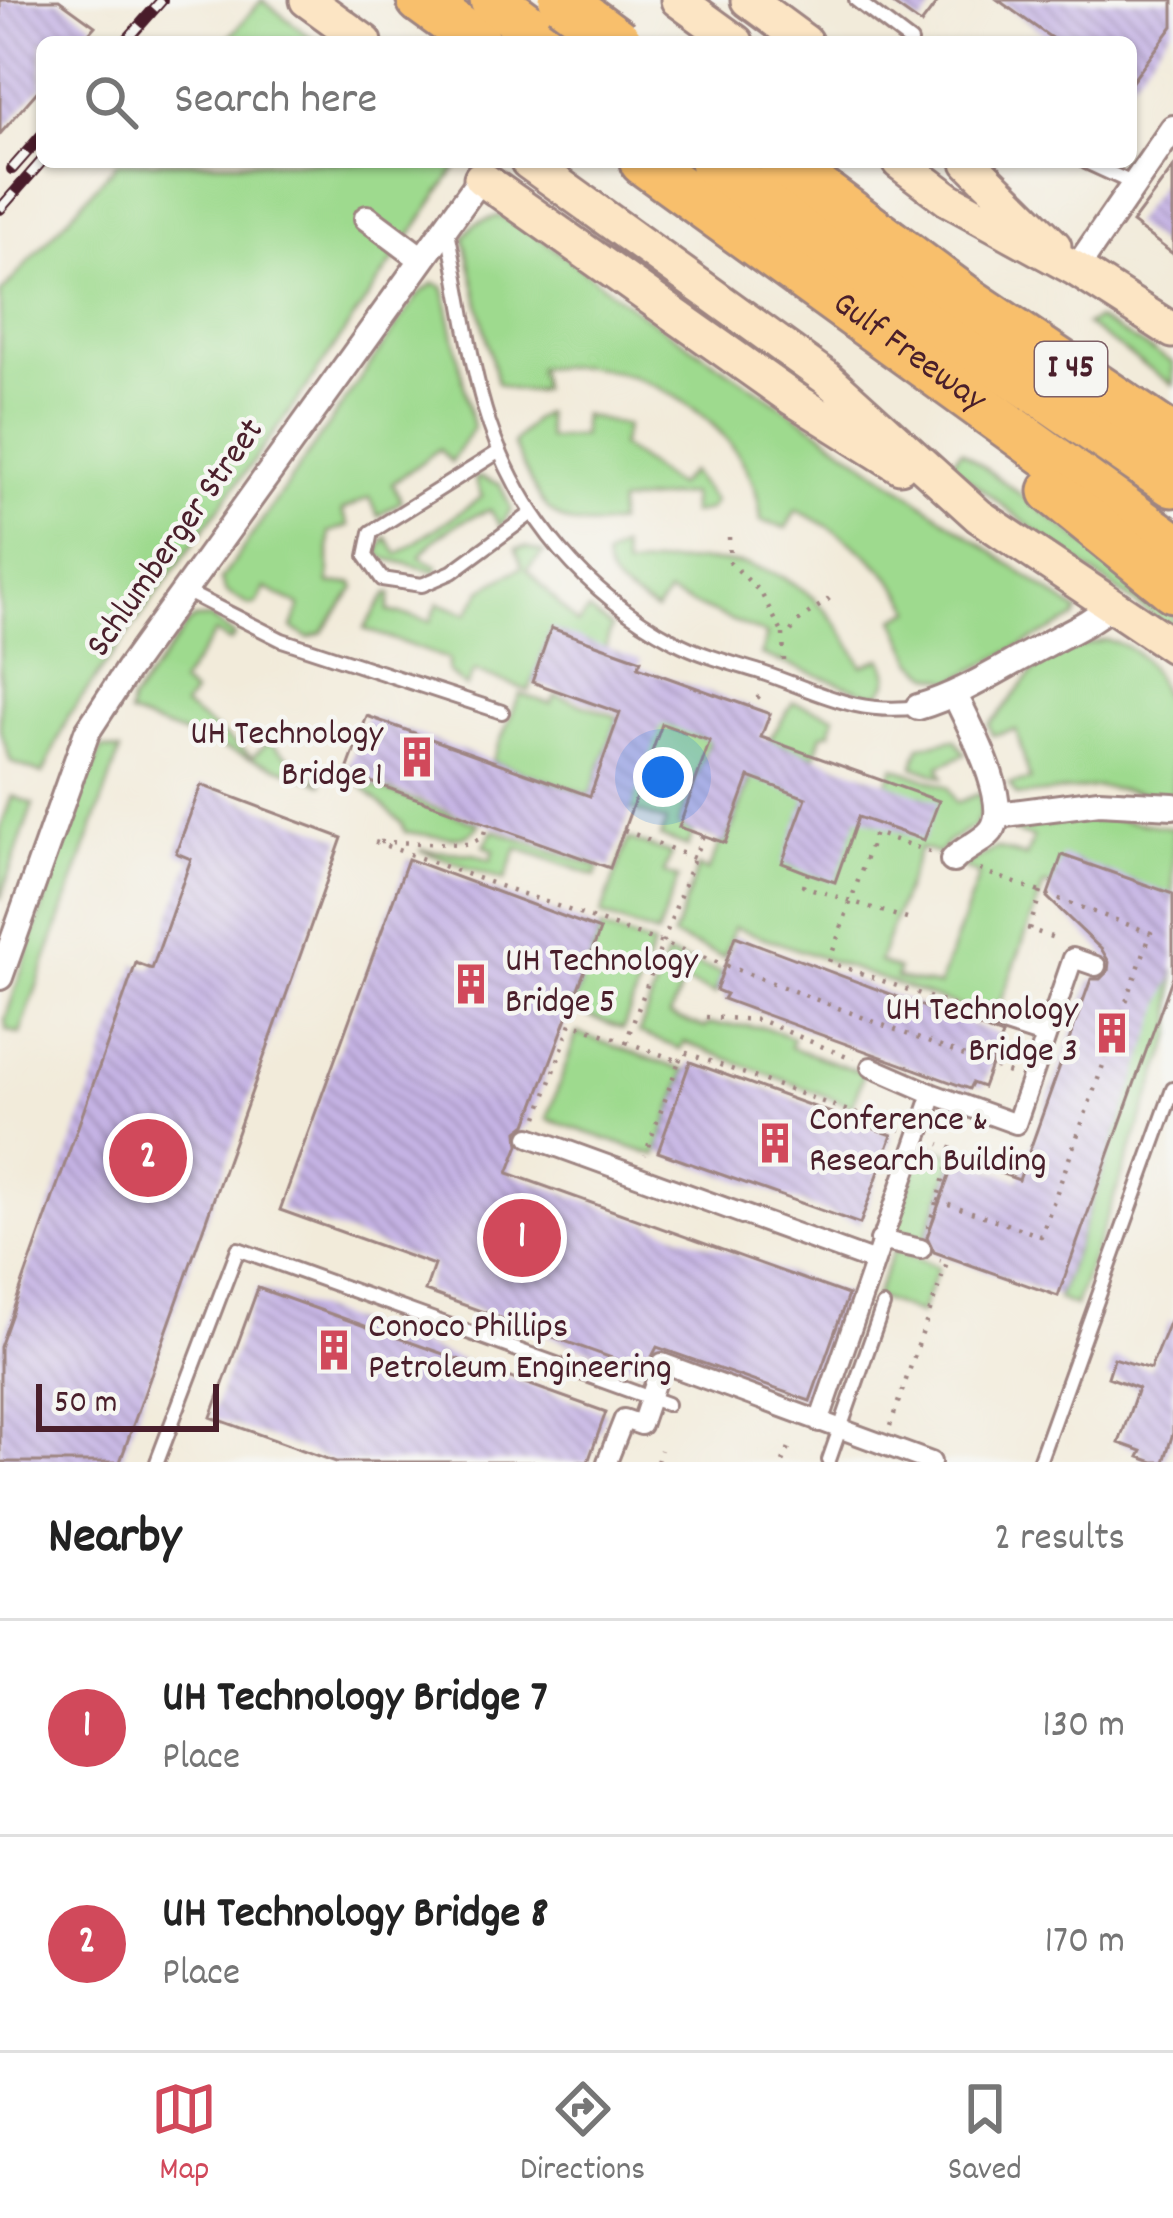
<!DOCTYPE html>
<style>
body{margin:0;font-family:Dekko,sans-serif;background:#f2f2f2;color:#222}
.scale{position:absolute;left:36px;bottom:30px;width:183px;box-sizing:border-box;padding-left:12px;border:6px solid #4a1f2b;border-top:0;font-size:33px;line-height:42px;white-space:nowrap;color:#4a1f2b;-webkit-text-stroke:9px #f6f6f2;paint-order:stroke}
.you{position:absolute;left:663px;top:777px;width:42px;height:42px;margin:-30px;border:9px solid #fff;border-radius:50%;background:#1a73e8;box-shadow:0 0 0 18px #1a73e833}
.badge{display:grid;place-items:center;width:78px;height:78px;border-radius:50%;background:#d1495b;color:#fff;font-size:39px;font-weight:700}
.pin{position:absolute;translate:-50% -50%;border:6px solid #fff;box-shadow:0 3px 12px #0006}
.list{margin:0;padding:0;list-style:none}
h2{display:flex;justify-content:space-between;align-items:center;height:156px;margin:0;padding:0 48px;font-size:51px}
h2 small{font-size:39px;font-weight:400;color:#767676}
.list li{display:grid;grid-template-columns:78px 1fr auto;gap:36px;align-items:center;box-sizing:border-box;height:216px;padding:0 48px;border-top:3px solid #e0e0e0}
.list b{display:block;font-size:45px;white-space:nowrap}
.list p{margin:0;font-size:39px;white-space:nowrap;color:#767676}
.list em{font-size:39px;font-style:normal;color:#767676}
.icon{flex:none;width:66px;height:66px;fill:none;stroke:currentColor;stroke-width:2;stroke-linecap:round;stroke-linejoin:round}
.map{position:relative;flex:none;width:1173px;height:1462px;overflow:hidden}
.search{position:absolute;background:#fff;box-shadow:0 3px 9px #0004;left:36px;right:36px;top:36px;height:132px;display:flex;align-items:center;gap:30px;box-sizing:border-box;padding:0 42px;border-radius:18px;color:#767676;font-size:45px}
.sheet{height:588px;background:#fff}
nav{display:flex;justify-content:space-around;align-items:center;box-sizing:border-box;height:168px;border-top:3px solid #e0e0e0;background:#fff;font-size:33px;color:#767676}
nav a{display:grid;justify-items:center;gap:6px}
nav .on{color:#d1495b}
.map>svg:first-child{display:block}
.green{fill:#9eda8e;stroke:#747c5c;stroke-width:3}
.building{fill:url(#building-back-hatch)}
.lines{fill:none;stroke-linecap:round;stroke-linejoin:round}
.service-casing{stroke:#9e8582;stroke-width:18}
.pedestrian-casing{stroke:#9e8582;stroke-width:24}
.minor-casing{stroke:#9e8582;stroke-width:30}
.secondary-casing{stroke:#9e8582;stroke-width:39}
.motorway-casing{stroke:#9e8582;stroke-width:51}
.path{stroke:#9e8582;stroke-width:4.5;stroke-dasharray:3 9;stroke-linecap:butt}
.service{stroke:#fff;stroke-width:12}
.pedestrian{stroke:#fff;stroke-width:18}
.minor{stroke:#fff;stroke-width:24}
.secondary{stroke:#fce5c4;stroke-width:33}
.motorway{stroke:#f8bf6c;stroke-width:45}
.rail-casing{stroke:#4a1f2b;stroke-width:12}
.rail{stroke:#f6f6f2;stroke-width:8;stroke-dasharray:22;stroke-linecap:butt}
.motorway-bridge-casing{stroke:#9e8582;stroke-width:51;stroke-linecap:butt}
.motorway-bridge{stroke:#f8bf6c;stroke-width:45}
.labels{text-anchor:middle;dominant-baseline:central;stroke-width:9;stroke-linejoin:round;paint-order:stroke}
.shield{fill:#f6f6f2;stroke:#7e6067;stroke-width:3}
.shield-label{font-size:33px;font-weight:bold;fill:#4a1f2b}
.street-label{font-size:36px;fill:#4a1f2b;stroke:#f6f6f2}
.poi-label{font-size:36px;fill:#4a1f2b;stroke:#f6f6f2;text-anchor:start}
</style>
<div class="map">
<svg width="1173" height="1462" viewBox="0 0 1173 1462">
<defs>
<pattern id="building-back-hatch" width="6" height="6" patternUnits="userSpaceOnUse" patternTransform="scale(3)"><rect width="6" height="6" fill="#c5b3e4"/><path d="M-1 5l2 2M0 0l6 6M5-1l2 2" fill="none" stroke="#a291b9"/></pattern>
</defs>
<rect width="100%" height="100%" fill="#f6f6f2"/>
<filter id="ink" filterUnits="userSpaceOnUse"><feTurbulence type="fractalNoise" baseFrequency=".00833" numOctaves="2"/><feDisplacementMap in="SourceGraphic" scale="24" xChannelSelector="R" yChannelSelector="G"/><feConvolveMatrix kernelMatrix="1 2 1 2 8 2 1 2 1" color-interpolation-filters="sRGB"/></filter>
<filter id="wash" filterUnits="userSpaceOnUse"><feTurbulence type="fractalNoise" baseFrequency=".004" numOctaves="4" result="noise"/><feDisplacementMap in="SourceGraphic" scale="48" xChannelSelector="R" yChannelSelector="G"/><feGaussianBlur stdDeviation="2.7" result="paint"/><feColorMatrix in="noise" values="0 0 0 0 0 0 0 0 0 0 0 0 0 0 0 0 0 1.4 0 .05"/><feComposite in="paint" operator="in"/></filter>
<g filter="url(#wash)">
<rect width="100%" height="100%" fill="#f2ebda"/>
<!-- green -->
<path class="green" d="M262,0L317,42H225Z
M118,162H460L305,390L69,715L43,774L11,762L0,730V294Z
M498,216L526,227L633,308L805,421L1078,612L1075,618L952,681L931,675L914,661L895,619L913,610C887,565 843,531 796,510L786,528L761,521C757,441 676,383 603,369C582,365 559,367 538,368L541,389C526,394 511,390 497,383L464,237L475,224Z
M434,283L443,287L445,294L473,428L451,462L439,449L392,484L402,501L378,516L370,497L342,511L349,526L329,532V584L353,583L355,588L322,633L309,638L292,628L300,606L265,588L257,604L250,606L226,592L221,580L419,294Z
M1097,319L1173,363V385L1086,325Z
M545,413L548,439L582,436V415L626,426L620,446L676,486L690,472L714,501L709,510L691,514V494L619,503L617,523C547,536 539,499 513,444L533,420Z
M961,450L1173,609V630L1051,543L950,464Z
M479,477L500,484L511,509L501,527L490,510C461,520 438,532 420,557L438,566L437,572L384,558L378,552L386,537L398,554L482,497L475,479Z
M526,547L544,553L527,569L577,624L589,611L611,627L605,649L551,630L529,691L474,671L466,687L448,672V659L364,629L387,594H391L388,611L431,621L438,603L467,614L483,589L522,567L516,549Z
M621,548L625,568C733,552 808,556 862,666L881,658C889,673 892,679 880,693L870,694L761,655L767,635L668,594L656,611C634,597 605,586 605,558Z
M210,618L235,636L230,642L215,633L180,684L193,694L184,707L253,757L268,741L324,784L129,715L131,702L187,625L195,619Z
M1106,640C1173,652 1173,735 1173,797L1099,787L1017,796L1009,784L1030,780L1016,730L992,735L989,724C1008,707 1018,689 1034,671C1051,652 1082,646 1106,640Z
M520,694L551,704L556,695L618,717L590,795L492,761Z
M793,702L835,716L830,732L822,734L815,757L769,741Z
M659,720L710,740L678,825L693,833L688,847L661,837L666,822L631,809Z
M955,739L965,754L939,766L943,777L913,766L920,746Z
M102,748L120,751L20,1034L7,1030L5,1020L78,802Z
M894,767L948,787L956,803L981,793V813L975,826L949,841L939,854L920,848L879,962L898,970L896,978L939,986L979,875L962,867L996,848L1026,857L1033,838L1014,832V828L1109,818L1173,828V897L1044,885L1002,999L989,1017L734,927L724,957L673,937L698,867L708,871L721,841L726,843L752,776L858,813L887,784Z
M354,779L479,824C466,847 429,834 405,832L402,823Z
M12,796L33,804L0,900V831Z
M493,830L599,867L596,876L517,848L505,880L420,850L474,854L491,860L494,850L484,846Z
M628,839L671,854L664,873L678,878L657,935L601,915Z
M601,928L653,946L623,1029L571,1010Z
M667,955L722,973L715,994L683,982L670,1016L705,1028L708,1024L764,1027L793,1038L790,1047L864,1073L852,1106L684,1042L680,1049L639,1033Z
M1173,970V1033L1075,1306L1058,1299Z
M577,1033L685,1071L656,1156L547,1119Z
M924,1144L955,1155L921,1249L891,1238Z
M894,1250L938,1267L920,1314L875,1297Z"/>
<g id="blocks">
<!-- building -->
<path class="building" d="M0,0H59L95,26L81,42H42V86L0,134Z
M887,0H939L921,24Z
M998,0H1173V26L1131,83V42H1057Z
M1173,168V254L1132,223Z
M551,628L641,660L638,667L770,714L761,737L939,801L924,840L858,817L835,882L808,873L782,863L806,798L749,777L725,843L679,827L710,741L662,724L610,868L346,773L367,716L590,796L620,713L532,682Z
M201,785L342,838L120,1462H0V1347L136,963L152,969L191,859L176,853Z
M1062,855L1173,894V976L1058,1296L934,1252L927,1237L956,1157L1019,1180L1091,979H1100L1108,971L1109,962L1102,950L1047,897Z
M408,859L600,930L527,1124L518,1131L519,1145L508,1173L848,1295L810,1401L657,1347L645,1370L425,1291L434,1265L280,1210Z
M735,936L1002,1036L983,1087L972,1083L969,1089L723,999L726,994L716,990Z
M690,1062L892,1135L860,1224L658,1152Z
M258,1288L606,1412L588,1462H336L211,1417Z
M1170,1320L1173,1321V1433L1164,1462H1153L1139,1457L1142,1451L1119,1443L1138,1388L1108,1377L1114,1358L1150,1369Z"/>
</g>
</g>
<g filter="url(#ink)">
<use href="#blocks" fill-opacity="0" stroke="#9e8582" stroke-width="3"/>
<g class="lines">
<!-- service casing -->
<g class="service-casing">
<path id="service" d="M856,0L911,42
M1086,162L1134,184
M447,226C460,287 470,366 489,423C521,518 586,594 674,641C700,655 731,663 760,672C817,691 856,716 918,707
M500,451L371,532L366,556L382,579L422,585L452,572L532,513
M185,591L282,640L502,712
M829,1460L883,1306
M157,1462L238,1249L667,1404
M1039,1462L1173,1089"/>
</g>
<!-- pedestrian casing -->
<g class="pedestrian-casing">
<path id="pedestrian" d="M997,1020L1046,1036
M933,1094L1016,1124L1073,958L1096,966
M530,1137L872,1261
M880,1240L921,1249
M819,1422L933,1094L871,1067
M607,1462L624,1419L641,1425L662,1363L931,1462"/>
</g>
<!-- minor casing -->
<g class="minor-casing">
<path id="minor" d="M367,218L422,259
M1076,269L1173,128
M918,707C965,693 1002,667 1045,645C1070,631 1087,625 1110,606
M998,815L1099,802L1173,806
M953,860C964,848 981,843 991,831C1013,804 968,723 955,695
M0,977L87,732L128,669L481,178"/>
</g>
<!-- secondary casing -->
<g class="secondary-casing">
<path id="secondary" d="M307,0L365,42
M678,0L736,42
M748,0L805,42
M528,162L827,378L979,516L1173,646
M899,162L948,199L1076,269L1173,331
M969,162L1054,246
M481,178L792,398L900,466"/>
</g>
<!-- motorway casing -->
<g class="motorway-casing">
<g id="motorway">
<path d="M420,0L478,42"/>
<path d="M493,0L550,42"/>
<path id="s1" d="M643,162L1173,545"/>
<path d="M713,162L855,266L1173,484"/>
<path d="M782,162L969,301L1173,438"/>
<path d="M1052,491L1173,589"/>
</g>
</g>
<!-- path -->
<path class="path" d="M729,537L730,562L761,593L783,634
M784,661L783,634L790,633C801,613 820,609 835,593
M749,707L765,690
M624,830L694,858L703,835
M375,842L725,965L1012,1074
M380,842L469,844L483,837L487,824
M930,852L875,833L829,962L980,1015
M808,873L803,886L907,919
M1041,892L1029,929L1060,940
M706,1017L760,1020L854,1060
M626,1042L679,1061L645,1155
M679,1061L684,1052L901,1130
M538,1117L571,1023L626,1042L694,858
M937,1200L1041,1236L1151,933L980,870
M928,1228L953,1149L940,1144
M890,1426L947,1262L940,1260
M657,1462L661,1450
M783,1462L790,1445"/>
<!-- service -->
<use href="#service" class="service"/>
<!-- pedestrian -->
<use href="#pedestrian" class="pedestrian"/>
<!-- minor -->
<use href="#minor" class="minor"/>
<!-- secondary -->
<use href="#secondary" class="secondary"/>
<!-- motorway -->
<use href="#motorway" class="motorway"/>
<!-- rail casing -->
<g class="rail-casing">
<path id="rail" d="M125,42L162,0
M12,169L42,135
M0,209L42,161"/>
</g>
<!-- rail -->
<use href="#rail" class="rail"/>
<!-- motorway-bridge casing -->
<g class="motorway-bridge-casing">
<path id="motorway-bridge" d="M562,0L619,42"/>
</g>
<!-- motorway-bridge -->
<use href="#motorway-bridge" class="motorway-bridge"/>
</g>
</g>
<!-- icons -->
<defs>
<g id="building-bare" transform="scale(3.24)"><path d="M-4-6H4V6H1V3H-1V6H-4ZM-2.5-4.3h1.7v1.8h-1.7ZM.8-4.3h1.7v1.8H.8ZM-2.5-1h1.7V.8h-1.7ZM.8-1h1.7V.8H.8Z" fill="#d1495b" stroke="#f6f6f2" stroke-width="2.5" paint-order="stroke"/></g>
</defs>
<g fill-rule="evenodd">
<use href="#building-bare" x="417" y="757"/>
<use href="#building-bare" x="471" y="984"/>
<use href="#building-bare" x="1112" y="1033"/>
<use href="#building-bare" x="775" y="1143"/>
<use href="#building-bare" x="334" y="1350"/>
</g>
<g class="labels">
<!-- shield labels -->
<rect class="shield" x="1035" y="342" width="72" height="54" rx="9"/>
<g class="shield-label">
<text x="1071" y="369">I 45</text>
</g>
<!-- street labels -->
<g class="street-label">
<text stroke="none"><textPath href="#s1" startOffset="327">Gulf Freeway</textPath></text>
<text transform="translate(177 539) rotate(-55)">Schlumberger Street</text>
</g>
<!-- poi labels -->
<g class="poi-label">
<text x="383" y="736" text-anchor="end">UH Technology<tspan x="383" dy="41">Bridge 1</tspan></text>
<text x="505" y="963">UH Technology<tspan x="505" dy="41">Bridge 5</tspan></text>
<text x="1078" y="1012" text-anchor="end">UH Technology<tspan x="1078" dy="41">Bridge 3</tspan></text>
<text x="809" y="1122">Conference &amp;<tspan x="809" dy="41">Research Building</tspan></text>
<text x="368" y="1329">Conoco Phillips<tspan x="368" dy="41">Petroleum Engineering</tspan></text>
</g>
</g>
</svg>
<div class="scale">50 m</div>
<div class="you"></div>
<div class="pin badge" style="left:522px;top:1238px">1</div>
<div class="pin badge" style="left:148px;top:1158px">2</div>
<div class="search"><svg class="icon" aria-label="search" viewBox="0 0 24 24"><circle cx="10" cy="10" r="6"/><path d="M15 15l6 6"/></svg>Search here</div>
</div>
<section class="sheet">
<h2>Nearby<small>2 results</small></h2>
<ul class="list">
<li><span class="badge">1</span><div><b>UH Technology Bridge 7</b><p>Place</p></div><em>130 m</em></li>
<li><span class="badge">2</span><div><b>UH Technology Bridge 8</b><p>Place</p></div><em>170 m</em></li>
</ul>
</section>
<nav>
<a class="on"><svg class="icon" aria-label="map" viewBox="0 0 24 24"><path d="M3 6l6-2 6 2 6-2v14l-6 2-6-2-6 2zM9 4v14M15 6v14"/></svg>Map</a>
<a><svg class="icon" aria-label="directions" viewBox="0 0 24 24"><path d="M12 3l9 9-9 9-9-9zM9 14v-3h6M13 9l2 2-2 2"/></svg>Directions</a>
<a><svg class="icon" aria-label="saved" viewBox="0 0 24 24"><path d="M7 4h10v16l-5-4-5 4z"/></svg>Saved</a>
</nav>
